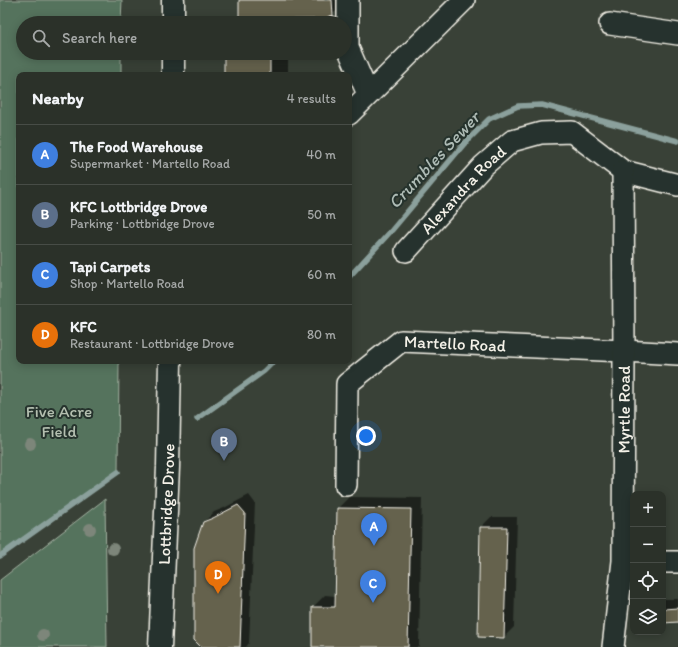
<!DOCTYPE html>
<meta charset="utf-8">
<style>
body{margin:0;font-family:Itim,sans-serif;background:#333931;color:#f1f3f6}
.controls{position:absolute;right:12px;bottom:12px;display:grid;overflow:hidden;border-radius:8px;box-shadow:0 2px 10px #0003}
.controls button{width:36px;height:36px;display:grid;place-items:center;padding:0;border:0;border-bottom:1px solid #474c46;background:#2b3129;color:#f1f3f6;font:20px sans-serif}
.you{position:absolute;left:366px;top:436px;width:14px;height:14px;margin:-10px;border:3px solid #fff;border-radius:50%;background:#1a73e8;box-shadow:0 0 0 6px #1a73e833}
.badge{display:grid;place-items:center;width:26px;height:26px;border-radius:50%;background:#8abfa5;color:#fff;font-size:13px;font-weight:700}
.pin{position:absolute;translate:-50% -33px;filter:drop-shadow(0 1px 2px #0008)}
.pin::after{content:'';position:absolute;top:21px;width:14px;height:12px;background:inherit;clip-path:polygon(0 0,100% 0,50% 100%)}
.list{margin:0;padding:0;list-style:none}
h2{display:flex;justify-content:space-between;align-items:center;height:52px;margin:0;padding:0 16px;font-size:17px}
h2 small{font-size:13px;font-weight:400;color:#a6a9a8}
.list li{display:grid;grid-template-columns:26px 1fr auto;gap:12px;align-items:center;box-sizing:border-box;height:60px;padding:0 16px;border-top:1px solid #474c46}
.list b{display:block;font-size:15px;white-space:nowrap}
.list p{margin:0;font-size:13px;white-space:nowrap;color:#a6a9a8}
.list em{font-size:13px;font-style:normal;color:#a6a9a8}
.icon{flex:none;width:22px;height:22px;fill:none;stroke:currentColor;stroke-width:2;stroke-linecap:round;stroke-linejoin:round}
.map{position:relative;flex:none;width:678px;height:647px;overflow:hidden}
.search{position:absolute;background:#2b3129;box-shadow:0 2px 10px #0003;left:16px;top:16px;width:336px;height:44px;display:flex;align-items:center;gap:10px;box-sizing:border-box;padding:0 14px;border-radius:22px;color:#a6a9a8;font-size:15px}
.panel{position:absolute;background:#2b3129;box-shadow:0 2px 10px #0003;left:16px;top:72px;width:336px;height:292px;border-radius:8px}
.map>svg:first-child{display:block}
.green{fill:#54735d;stroke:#a4b2a2}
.shadow{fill:#0007}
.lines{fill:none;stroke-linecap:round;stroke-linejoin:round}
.stream{stroke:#8ba09c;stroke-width:5.5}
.building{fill:#65624e;stroke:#f4f1e8}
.service-casing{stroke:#f4f1e8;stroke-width:13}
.minor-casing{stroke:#f4f1e8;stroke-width:24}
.tertiary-casing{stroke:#f4f1e8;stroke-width:25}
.service{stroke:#26332d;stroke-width:10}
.minor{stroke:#26332d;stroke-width:21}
.tertiary{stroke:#26332d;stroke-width:22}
.tree{fill:#7d867a}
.labels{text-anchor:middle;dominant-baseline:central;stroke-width:4;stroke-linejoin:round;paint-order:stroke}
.street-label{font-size:17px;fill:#f4f1e8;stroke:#26332d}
.park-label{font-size:17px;fill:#b4bfb0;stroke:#26332d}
.water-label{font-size:18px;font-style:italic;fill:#aebbb5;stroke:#26332d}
</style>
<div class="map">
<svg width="678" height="647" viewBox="0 0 678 647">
<rect width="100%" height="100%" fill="#394137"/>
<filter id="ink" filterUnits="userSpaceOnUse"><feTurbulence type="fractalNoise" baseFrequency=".025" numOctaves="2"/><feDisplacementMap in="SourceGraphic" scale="8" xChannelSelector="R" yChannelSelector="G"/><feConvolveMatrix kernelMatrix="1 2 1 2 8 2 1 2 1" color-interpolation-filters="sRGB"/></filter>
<g filter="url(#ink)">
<!-- green -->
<path class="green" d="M0,0H122L121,23H23V53H121V75H19V361H119L118,472L0,556Z
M105,499L107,647H0V580Z"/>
<!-- shadow -->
<path class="shadow" d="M240,0H347L332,15Z
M225,53H288V75H225Z
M249,495L255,503L249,643L246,647H203L204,522L214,512L224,508Z
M349,497L422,498L419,647H312L313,607L325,595L336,596L338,508Z
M491,517H517L514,627L504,637L481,527Z
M663,599H678V621L663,622Z"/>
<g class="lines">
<!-- stream -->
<path class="stream" d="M349,277L392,230L464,144L489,119L518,106L542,105L678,141
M197,419L264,371L274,361
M0,556L118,472"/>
</g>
<!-- building -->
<path class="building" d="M239,0H332L333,16H329L326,19L239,20Z
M224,53H270V75H224Z
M238,505L245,513L240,647H201L194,640V548L203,522L213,518Z
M337,508L411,509L408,647H312V607H335Z
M480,527H507L504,638L478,637Z
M678,608V622L663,623V609Z"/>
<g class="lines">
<!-- service casing -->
<g class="service-casing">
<path id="service" d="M331,22L340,23"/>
</g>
<!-- minor casing -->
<g class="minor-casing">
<g id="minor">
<path d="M348,0V48L368,94"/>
<path d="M610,24L678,34"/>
<path d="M349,114L464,0"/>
<path id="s1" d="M406,251L483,166L512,141L541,133L572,132L623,171L678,185"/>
<path id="s2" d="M346,485L347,384L401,341L624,351L678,354"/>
<path d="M663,562H678"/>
<path id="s3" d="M613,647L623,561L624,351L623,171"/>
</g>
</g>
<!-- tertiary casing -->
<g class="tertiary-casing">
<g id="tertiary">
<path d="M173,23V0"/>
<path d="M173,75V53"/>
<path id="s4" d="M160,647L168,467L170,361"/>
</g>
</g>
<!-- service -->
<use href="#service" class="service"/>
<!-- minor -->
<use href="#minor" class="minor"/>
<!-- tertiary -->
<use href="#tertiary" class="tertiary"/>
</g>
<!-- trees -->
<g class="tree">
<circle cx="30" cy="444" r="6"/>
<circle cx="90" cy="529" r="6"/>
<circle cx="113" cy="549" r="6"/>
<circle cx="43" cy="635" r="6"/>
</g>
</g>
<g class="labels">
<!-- street labels -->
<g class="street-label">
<text stroke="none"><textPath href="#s1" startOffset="84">Alexandra Road</textPath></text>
<text stroke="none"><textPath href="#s2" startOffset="224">Martello Road</textPath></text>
<text stroke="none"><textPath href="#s3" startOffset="238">Myrtle Road</textPath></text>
<text stroke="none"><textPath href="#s4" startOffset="143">Lottbridge Drove</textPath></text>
</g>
<!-- park labels -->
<g class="park-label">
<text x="59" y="411">Five Acre<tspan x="59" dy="20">Field</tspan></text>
</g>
<!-- water labels -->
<g class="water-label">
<text transform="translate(434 160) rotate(-47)">Crumbles Sewer</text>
</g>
</g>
</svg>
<div class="controls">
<button>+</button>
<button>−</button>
<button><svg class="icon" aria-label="locate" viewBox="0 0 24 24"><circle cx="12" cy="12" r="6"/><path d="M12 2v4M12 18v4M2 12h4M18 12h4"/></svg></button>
<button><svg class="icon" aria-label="layers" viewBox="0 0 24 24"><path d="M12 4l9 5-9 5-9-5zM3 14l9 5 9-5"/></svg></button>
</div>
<div class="you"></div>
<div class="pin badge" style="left:374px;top:546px;background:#3f7fe0">A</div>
<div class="pin badge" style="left:224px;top:461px;background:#5c6f8a">B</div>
<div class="pin badge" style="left:373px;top:603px;background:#3f7fe0">C</div>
<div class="pin badge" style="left:218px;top:594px;background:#e8710a">D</div>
<div class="search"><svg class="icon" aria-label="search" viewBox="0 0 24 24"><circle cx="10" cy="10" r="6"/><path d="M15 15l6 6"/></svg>Search here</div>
<section class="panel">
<h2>Nearby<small>4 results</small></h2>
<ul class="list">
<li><span class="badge" style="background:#3f7fe0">A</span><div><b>The Food Warehouse</b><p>Supermarket · Martello Road</p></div><em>40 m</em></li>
<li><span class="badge" style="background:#5c6f8a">B</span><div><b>KFC Lottbridge Drove</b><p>Parking · Lottbridge Drove</p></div><em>50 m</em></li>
<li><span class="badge" style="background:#3f7fe0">C</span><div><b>Tapi Carpets</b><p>Shop · Martello Road</p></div><em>60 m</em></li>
<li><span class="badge" style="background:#e8710a">D</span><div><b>KFC</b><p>Restaurant · Lottbridge Drove</p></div><em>80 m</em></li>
</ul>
</section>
</div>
